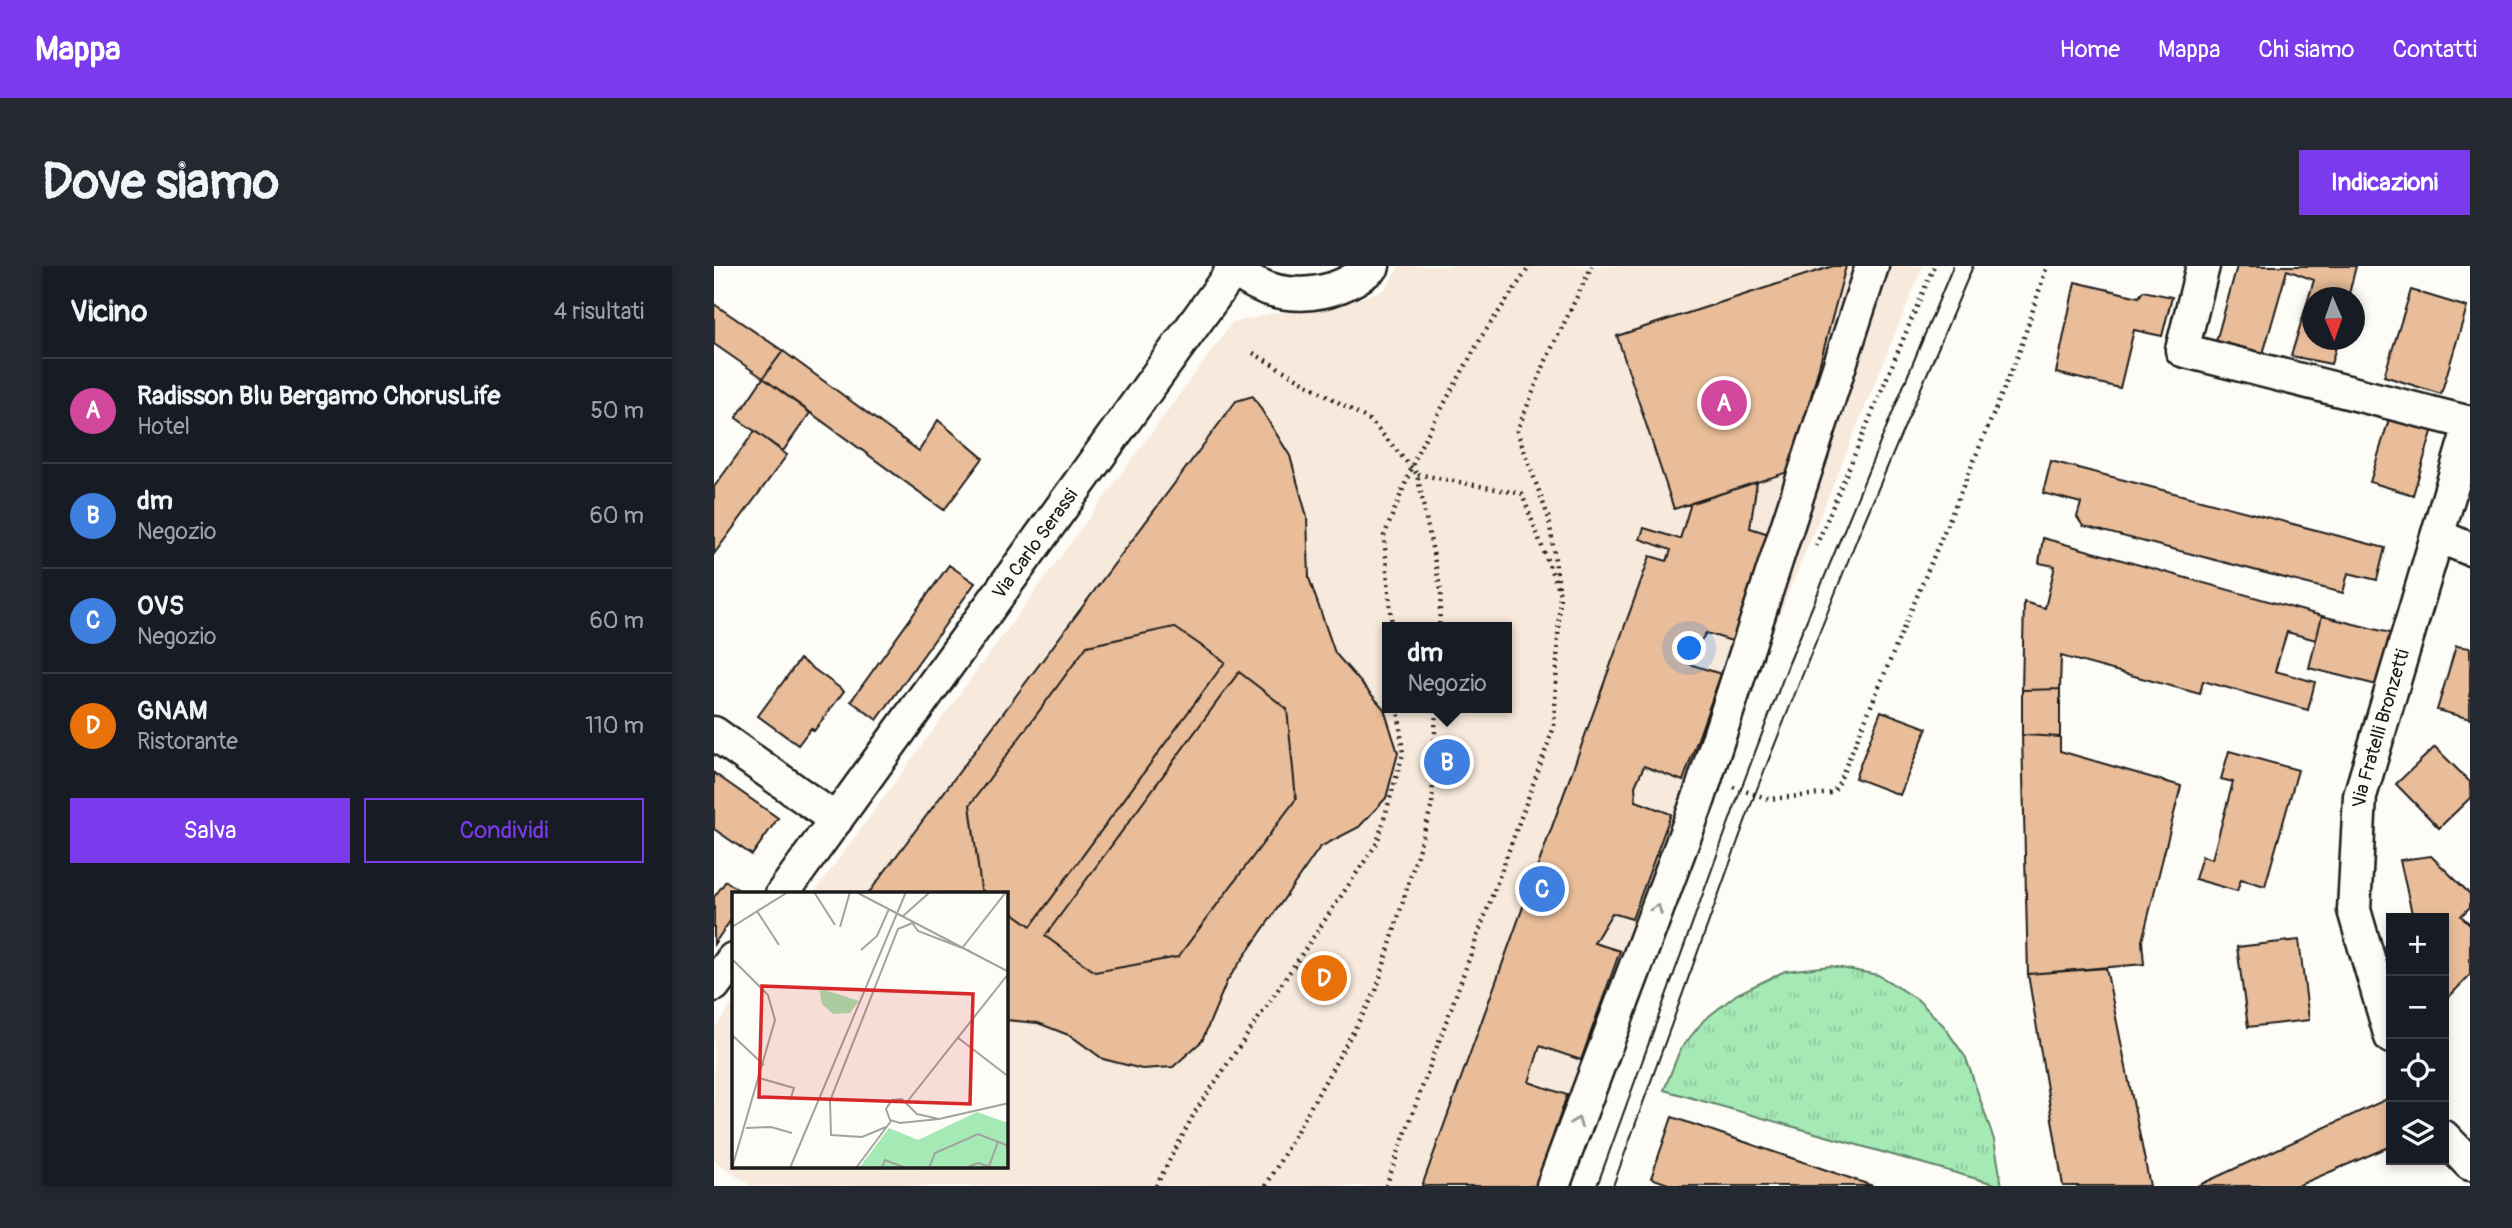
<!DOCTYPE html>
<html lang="it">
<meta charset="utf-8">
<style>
body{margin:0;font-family:Pangolin,sans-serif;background:#242831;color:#f1f3f6}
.controls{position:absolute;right:21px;bottom:21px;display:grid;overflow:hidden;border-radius:0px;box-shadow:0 4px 10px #0003}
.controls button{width:63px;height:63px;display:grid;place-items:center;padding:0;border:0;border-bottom:2px solid #363941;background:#171b24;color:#f1f3f6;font:35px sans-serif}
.compass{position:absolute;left:1588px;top:21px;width:63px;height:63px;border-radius:50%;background:#171b24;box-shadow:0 4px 10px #0003;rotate:178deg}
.you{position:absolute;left:976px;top:383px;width:24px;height:24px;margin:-18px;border:5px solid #fff;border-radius:50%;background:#1a73e8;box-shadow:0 0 0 10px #1a73e833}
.badge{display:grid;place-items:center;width:46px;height:46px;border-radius:50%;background:#7c3aed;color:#fff;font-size:23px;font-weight:700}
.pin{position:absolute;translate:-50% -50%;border:4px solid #fff;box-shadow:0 2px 7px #0006}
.popup{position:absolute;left:668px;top:356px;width:130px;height:91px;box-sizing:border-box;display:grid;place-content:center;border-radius:0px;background:#171b24;filter:drop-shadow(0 2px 5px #0005);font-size:23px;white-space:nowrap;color:#9ea1a6}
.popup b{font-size:26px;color:#f1f3f6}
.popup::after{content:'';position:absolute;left:50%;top:100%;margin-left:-14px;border:14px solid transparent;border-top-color:#171b24}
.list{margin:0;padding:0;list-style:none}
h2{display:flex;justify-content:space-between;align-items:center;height:91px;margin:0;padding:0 28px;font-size:30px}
h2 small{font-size:23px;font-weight:400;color:#9ea1a6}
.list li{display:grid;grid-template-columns:46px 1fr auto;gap:21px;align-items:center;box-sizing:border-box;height:105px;padding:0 28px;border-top:2px solid #363941}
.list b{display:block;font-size:26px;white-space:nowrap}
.list p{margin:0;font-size:23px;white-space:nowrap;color:#9ea1a6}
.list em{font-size:23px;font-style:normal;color:#9ea1a6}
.actions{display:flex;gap:14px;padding:21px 28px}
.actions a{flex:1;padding:16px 0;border:2px solid #7c3aed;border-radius:0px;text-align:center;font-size:24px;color:#7c3aed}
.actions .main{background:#7c3aed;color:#fff}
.icon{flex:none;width:38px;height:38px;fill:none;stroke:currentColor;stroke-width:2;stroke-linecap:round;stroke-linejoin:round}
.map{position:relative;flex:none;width:1756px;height:920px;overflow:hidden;border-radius:0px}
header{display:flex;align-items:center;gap:42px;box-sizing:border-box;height:98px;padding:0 35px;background:#7c3aed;color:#fff}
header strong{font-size:33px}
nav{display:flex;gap:38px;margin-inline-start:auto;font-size:24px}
.intro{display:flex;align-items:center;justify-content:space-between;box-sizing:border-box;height:168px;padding:0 42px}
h1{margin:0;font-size:49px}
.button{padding:18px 32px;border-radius:0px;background:#7c3aed;color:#fff;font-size:24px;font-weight:700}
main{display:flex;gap:42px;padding:0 42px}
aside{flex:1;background:#171b24;border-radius:0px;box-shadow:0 4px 10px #0003}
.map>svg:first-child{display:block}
.built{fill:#f7e9db;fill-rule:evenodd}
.grass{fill:url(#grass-tufts);stroke:#608268;stroke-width:2}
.building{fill:#e9bd99;stroke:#1c1c1c;stroke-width:2}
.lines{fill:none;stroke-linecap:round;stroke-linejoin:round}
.minor-casing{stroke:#1c1c1c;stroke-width:37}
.path{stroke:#1c1c1c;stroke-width:4.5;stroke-dasharray:2 5;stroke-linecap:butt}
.minor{stroke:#fdfcf7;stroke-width:32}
.tram{stroke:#1c1c1c;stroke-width:2}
.oneway{stroke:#989794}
.labels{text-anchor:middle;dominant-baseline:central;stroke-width:5;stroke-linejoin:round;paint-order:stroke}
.street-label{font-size:19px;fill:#1c1c1c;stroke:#fdfcf7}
.inset-road{fill:none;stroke:#a3a29f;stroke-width:2}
.view{fill:#d62828;fill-opacity:0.15;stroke:#d62828;stroke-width:3.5}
.inset-edge{fill:none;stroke:#1c1c1c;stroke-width:3.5}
</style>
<header>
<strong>Mappa</strong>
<nav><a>Home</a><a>Mappa</a><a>Chi siamo</a><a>Contatti</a></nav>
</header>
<div class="intro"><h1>Dove siamo</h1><a class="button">Indicazioni</a></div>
<main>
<aside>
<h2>Vicino<small>4 risultati</small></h2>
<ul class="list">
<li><span class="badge" style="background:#d1479c">A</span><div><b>Radisson Blu Bergamo ChorusLife</b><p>Hotel</p></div><em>50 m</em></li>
<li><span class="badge" style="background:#3f7fe0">B</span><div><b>dm</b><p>Negozio</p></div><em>60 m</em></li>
<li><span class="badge" style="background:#3f7fe0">C</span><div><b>OVS</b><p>Negozio</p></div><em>60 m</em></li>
<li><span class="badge" style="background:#e8710a">D</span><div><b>GNAM</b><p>Ristorante</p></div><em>110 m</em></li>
</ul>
<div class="actions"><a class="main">Salva</a><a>Condividi</a></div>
</aside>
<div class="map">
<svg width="1756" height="920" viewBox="0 0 1756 920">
<defs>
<pattern id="grass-tufts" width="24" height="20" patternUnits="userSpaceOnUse" patternTransform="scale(1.75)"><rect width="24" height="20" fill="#a5e9b5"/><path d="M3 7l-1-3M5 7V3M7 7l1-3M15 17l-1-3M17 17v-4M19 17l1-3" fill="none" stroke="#8dc79b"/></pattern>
</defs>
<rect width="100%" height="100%" fill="#fdfcf7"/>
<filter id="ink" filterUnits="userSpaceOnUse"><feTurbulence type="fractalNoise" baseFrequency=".0143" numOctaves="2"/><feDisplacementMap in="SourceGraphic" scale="14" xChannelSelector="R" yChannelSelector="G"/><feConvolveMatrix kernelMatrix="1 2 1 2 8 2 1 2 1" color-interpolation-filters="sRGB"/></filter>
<g filter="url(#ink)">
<!-- built -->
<path class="built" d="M686,0H1209L1056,372L852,920H37L0,894V763L19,737V901H292V628H99L518,57L559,47L610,44L670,24ZM674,361H792V442H674Z"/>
<!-- grass -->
<path class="grass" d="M1117,700L1164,709L1203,733L1229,759L1252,792L1280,874L1288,920L950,824L966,784L990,754L1023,728L1071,705Z"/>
<!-- building -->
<path class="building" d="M1119,0H1132L1077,205L960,243L903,70Z
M1523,0H1642L1634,32H1598V74H1624L1617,98L1577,90L1600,14L1573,4L1545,102L1498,90Z
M1361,16L1425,31L1429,25L1458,31L1448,70L1420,64L1406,122L1342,107Z
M1697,24L1753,41L1727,128L1670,110Z
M0,38L69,85L49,112L0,78Z
M69,85L205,185L224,154L269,192L230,244L49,112Z
M49,112L96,147L69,185L22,152Z
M539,130L576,190L593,251L595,312L621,387L670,443L684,487L672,532L645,561L606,581L513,715L488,775L459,801L428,803L389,793L357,770L324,757L292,754V628H154L522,135Z
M1678,143L1721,156L1699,229L1656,216Z
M41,165L73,189L0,288V221Z
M1337,195L1671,282L1663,314L1634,307L1629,327L1369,260L1363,251L1367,237L1329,227Z
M1043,216L1036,262L1058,269L1018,375L992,367L972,397L1007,408L969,515L930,500L921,520L922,535L957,548L918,653L898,647L880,677L906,685L867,794L826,780L815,816L853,829L822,920H708L936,290L953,295L957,284L926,273L930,262L966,273L977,237Z
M1329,272L1608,350L1602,374L1573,366L1561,405L1601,416L1594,444L1489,415L1486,428L1347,390L1346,423L1308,424L1310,336L1331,342L1341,300L1325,297Z
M235,299L261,317L163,454L137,435Z
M1608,350L1676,367L1663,419L1595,402Z
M460,361L511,396L317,660L292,642V628H273L267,623L256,539L373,380Z
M1742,380L1756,382V453L1723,444Z
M86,393L130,425L100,465L97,462L84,479L44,450Z
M525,406L573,443L582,533L464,691L381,706L331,670Z
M1346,423V471L1308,469V424Z
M1167,445L1213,462L1186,529L1141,512Z
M1308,469L1346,471V485L1467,520L1428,675L1430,698L1314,708Z
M1721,481L1756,516V532L1725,562L1682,518Z
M1515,485L1584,504L1551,620L1527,613L1523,625L1481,613L1488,590L1498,593L1519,516L1507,513Z
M0,507L64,552L38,589L0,563Z
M1717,590L1756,628V641L1747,650L1756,658V709L1730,736V652H1699L1686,594Z
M12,615L30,628H19V651L0,678V631Z
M1585,674L1595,754L1534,761L1523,681Z
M1392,702L1436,920H1349L1314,708Z
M1673,833L1677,840V880L1583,920H1483Z
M958,851L1159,920H960L937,912Z"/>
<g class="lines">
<!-- minor casing -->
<g class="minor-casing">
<g id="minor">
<path d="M517,0C559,39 617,35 659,0"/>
<path d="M1489,0L1468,84L1756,157"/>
<path d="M1724,270L1756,283"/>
<path d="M0,467L122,554"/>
<path id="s1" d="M68,628L520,3"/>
<path d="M0,719L19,693"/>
<path id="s2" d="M1677,771L1640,644L1646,530L1756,159"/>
<path d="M1730,871L1756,898"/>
<path d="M839,920L985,532L1158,0"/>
</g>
</g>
<!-- path -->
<path class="path" d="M539,87L657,155L703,208L727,326L725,361
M1102,280L1220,0
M845,321L835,253L803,165L833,92L878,0
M678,361L670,270L705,183L768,70L816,0
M1019,521L1055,533L1117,527L1123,521L1305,87L1333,0
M442,920L481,846L663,577L689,488L684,442
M552,920L662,725L718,539L722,442
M672,920L840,461L846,328L808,228L703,208"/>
<!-- minor -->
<use href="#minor" class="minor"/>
<!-- tram -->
<path class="tram" d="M883,920L1027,523L1075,397L1239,0
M899,920L1041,528L1144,270L1259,0"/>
</g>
<!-- one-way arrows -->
<defs><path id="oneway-chevron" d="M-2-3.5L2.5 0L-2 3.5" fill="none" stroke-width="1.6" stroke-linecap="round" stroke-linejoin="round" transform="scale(1.75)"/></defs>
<g class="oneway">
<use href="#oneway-chevron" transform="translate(943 643) rotate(-69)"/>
<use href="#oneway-chevron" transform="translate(863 856) rotate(-69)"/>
</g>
</g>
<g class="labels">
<!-- street labels -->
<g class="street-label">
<text stroke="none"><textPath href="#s1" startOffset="432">Via Carlo Serassi</textPath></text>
<text stroke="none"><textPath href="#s2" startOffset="317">Via Fratelli Bronzetti</textPath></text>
</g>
</g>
<!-- overview -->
<g transform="translate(18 626)">
<rect width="276" height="276" fill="#fdfcf7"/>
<path d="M87,96L127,109L118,121L101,122L90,112Z" fill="#a5e9b5"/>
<path d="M245,220L276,231V276H127L157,236L186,248Z" fill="#a5e9b5"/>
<path class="inset-road" d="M82,0L103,33M124,0L277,80M25,19L47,53M171,24L198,0M181,32L186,39L238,59M0,35L56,0M108,35L118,0M231,55L274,0M129,58L145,44L157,17M0,67L36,103L43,128L0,276M0,143L32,173M225,145L277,185M27,186L62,196L58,208M175,210L277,81M207,227L185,222L170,207L160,208L154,217L158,228L168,231L207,227L277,211M154,235L130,245L99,243L98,209L166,37L183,30M14,236L39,235L60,241M257,274L266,250M58,276L174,0M124,276L159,229M150,276L153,268L174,276M197,276L203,261L246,242L277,254M233,276L246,271L262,276"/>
<path class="view" d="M30,94L241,102L238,212L27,205Z"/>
<rect width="276" height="276" class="inset-edge"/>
</g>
</svg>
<div class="controls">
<button>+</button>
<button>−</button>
<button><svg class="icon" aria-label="locate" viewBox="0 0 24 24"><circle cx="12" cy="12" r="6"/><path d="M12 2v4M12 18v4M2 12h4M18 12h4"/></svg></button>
<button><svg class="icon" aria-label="layers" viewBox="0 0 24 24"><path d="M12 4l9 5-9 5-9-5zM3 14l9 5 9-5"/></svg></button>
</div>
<svg class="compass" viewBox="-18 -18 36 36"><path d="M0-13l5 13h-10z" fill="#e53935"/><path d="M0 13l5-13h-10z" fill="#9ea1a6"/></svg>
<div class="you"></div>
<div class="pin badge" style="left:1010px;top:137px;background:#d1479c">A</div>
<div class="pin badge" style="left:733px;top:496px;background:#3f7fe0">B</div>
<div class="popup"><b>dm</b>Negozio</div>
<div class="pin badge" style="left:828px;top:623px;background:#3f7fe0">C</div>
<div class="pin badge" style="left:610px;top:712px;background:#e8710a">D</div>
</div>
</main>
